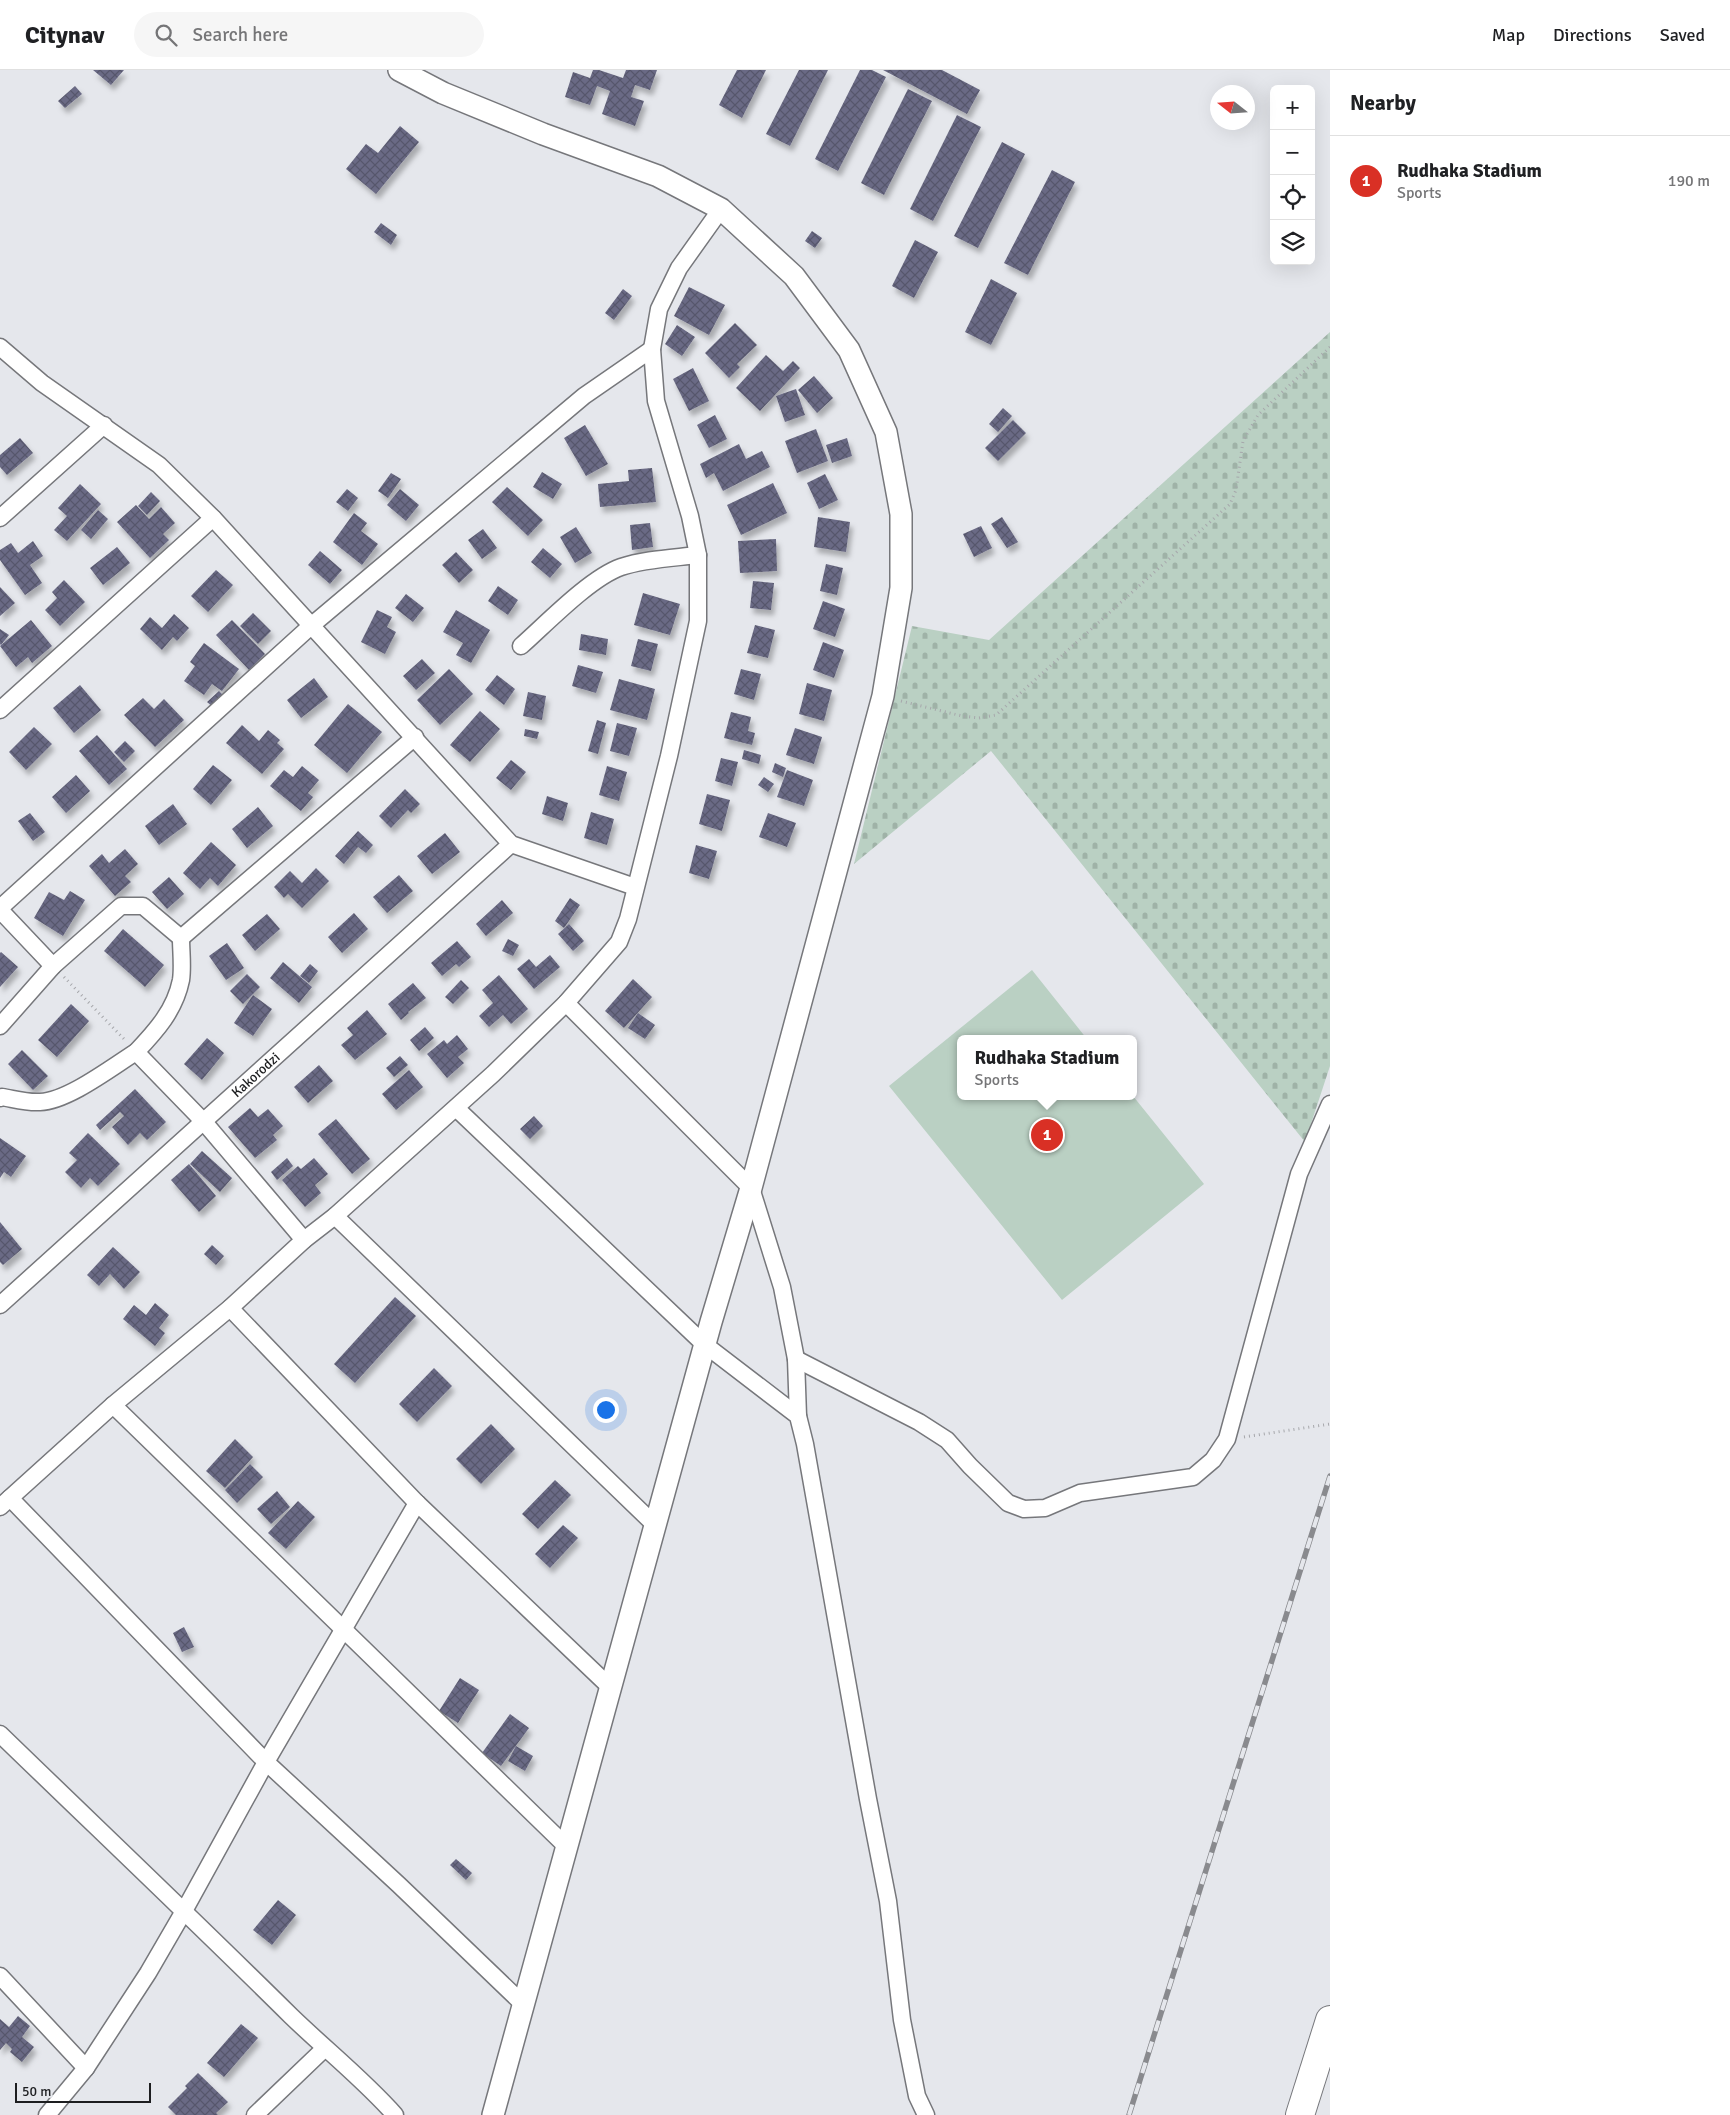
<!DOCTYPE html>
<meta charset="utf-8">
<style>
body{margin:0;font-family:Signika,sans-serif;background:#f6f6f6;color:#202124}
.controls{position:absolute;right:15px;top:15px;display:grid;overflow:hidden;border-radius:8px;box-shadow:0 5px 20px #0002}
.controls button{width:45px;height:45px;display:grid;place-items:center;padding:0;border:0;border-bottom:1px solid #e0e0e0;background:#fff;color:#202124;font:25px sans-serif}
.compass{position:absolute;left:1210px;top:15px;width:45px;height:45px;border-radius:50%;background:#fff;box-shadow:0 5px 20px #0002;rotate:287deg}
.scale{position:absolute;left:15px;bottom:12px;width:136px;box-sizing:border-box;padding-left:5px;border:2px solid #1d1e20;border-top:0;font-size:14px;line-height:18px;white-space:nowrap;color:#1d1e20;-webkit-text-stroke:4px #e5e7ec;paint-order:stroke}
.you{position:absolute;left:605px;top:1339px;width:18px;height:18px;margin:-12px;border:4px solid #fff;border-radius:50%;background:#1a73e8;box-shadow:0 0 0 8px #1a73e833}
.badge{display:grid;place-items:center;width:32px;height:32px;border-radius:50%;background:#d93025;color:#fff;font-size:16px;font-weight:700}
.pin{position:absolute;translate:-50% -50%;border:2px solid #fff;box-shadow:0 1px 5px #0006}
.popup{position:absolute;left:957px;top:965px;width:180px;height:65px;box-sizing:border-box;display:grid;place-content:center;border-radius:8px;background:#fff;filter:drop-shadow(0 1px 4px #0005);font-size:16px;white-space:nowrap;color:#757577}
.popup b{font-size:19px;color:#202124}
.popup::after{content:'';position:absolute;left:50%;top:100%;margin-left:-10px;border:10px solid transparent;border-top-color:#fff}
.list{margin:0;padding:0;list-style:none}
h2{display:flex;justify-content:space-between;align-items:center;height:65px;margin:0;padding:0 20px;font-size:21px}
h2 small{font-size:16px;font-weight:400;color:#757577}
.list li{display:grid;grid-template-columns:32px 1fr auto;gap:15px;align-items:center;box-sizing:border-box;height:90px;padding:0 20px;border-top:1px solid #e0e0e0}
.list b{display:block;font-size:19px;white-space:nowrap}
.list p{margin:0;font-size:16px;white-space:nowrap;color:#757577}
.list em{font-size:16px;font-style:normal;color:#757577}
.icon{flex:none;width:28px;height:28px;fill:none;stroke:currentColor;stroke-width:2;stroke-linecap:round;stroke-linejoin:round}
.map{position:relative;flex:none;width:1330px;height:2045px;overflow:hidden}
header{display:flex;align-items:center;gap:30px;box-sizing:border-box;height:70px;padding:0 25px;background:#fff;border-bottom:1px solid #e0e0e0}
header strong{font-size:24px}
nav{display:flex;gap:28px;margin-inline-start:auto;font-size:18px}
.search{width:350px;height:45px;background:#f6f6f6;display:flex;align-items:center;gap:12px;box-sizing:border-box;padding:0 18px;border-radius:28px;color:#757577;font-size:19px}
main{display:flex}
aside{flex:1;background:#fff}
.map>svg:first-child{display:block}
.cemetery{fill:url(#cemetery-stones)}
.pitch{fill:#bad0c3}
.building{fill:url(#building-cross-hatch);filter:url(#shadow)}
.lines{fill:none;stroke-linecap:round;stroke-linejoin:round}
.minor-casing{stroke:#76777b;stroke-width:19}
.tertiary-casing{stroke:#76777b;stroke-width:24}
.trunk-casing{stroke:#76777b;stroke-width:30}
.path{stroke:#a6a7ab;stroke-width:3;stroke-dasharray:1 4;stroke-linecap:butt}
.minor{stroke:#fff;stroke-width:16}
.tertiary{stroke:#fff;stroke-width:21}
.trunk{stroke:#fff;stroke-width:28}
.rail-casing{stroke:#898a8e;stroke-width:5.5}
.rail{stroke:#e5e7ec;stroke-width:4;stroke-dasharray:11;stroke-linecap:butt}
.labels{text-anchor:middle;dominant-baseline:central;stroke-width:4;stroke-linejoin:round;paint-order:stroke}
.street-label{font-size:14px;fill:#1d1e20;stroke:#e5e7ec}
</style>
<header>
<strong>Citynav</strong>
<div class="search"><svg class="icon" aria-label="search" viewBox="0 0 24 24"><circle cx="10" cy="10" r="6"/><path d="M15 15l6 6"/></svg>Search here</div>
<nav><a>Map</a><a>Directions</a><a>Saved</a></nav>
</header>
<main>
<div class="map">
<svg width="1330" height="2045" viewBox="0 0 1330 2045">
<defs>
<pattern id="cemetery-stones" width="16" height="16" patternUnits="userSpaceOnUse" patternTransform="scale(1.25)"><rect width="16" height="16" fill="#bad0c3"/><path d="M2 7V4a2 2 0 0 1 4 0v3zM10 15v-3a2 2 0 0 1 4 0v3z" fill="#9fb2a7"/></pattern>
<pattern id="building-cross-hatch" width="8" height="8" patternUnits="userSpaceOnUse" patternTransform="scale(1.25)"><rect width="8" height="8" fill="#6b6b85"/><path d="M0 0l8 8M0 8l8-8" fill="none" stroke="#57576c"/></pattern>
<filter id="shadow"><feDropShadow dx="3" dy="5.5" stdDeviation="2.5" flood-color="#0004"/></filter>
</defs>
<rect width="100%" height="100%" fill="#e5e7ec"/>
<!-- cemetery -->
<path class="cemetery" d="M1330,262V996L1305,1072L991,681L854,794L912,556L989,570Z"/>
<!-- pitch -->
<path class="pitch" d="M1032,900L1087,969H961V1026H1133L1204,1114L1062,1230L889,1016Z"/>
<!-- building -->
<path class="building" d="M93,0H124L111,15Z
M593,0H599L623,8L626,0H657L650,20L635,15L631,27L644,31L635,56L602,44L610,21L597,16L590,35L565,27L573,2L590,8Z
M737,0H766L742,48L719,35Z
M799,0H828L790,76L766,64Z
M860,0H872L886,7L838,101L815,89Z
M883,0H942L980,20L967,44Z
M75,16L82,24L65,38L58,31Z
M908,19L932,31L884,125L861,113Z
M957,45L981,57L933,151L910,139Z
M400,56L419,72L376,124L346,99L366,74L378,83Z
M1002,72L1025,84L978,178L954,166Z
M1052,100L1075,112L1028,205L1004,193Z
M381,153L397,165L391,175L374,162Z
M812,161L822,168L815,178L805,171Z
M915,170L938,182L914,228L892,216Z
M991,209L1017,223L991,275L965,262Z
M689,217L725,235L709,265L674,246Z
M623,219L632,226L614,250L605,243Z
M735,253L757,275L737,294L740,297L729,308L705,283Z
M677,255L695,267L682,286L665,274Z
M766,285L783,301L793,291L800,298L760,341L736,318Z
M693,298L709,331L689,341L673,309Z
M814,306L833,328L817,343L798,320Z
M796,319L805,345L785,352L776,326Z
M1003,338L1012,346L998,362L989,354Z
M715,345L727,369L709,378L697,355Z
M1013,350L1026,363L998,391L985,378Z
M585,355L608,394L586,406L564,368Z
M816,359L828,391L797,403L785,371Z
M20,368L33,383L7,405L0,397V385Z
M847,368L852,386L832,393L826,375Z
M739,374L746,389L762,381L770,397L723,421L714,403L706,408L700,394Z
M652,398L656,432L600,437L598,414L629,411L628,400Z
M542,402L562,414L553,429L533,417Z
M391,403L401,409L388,428L378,421Z
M825,404L838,430L819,439L807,413Z
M773,413L787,443L741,465L727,435Z
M80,414L101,434L67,471L54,460L67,446L58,438Z
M507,417L543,450L528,466L492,432Z
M347,419L358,428L348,441L336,432Z
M400,419L419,435L406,451L387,435Z
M151,422L160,431L147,445L138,436Z
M136,435L149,449L161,437L175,453L163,464L169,470L150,488L117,452Z
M98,440L108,449L91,469L81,460Z
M354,443L367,453L361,461L378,474L362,495L333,472Z
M818,447L850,452L846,482L814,477Z
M1002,447L1018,472L1007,478L991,454Z
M650,453L653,477L632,480L630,455Z
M981,456L992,478L974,487L963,464Z
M576,457L592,483L575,493L560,467Z
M483,459L497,478L482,489L468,470Z
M776,469L777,501L740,503L738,471Z
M33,471L43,486L30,495L42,513L25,525L0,490V480L11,473L18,483Z
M117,477L130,493L103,515L90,498Z
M543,478L562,494L550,508L531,492Z
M320,481L342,500L330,514L308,495Z
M456,482L473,500L459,513L442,495Z
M826,494L843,498L837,525L820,521Z
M216,500L233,515L208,542L191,526Z
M64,510L85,532L60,556L45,540L57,528L52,522Z
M753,511L774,513L771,540L750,538Z
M498,516L518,530L508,545L488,531Z
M0,517L15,533L0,546Z
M643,523L680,534L670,565L634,555Z
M406,524L424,538L413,552L395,538Z
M823,531L845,539L835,567L813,559Z
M377,540L392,547L387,557L396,562L385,584L361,572Z
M456,540L490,560L471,593L456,585L463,573L443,562Z
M253,543L271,561L258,574L240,556Z
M174,544L189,558L177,571L173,567L162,580L140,559L150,547L162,558Z
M31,550L52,576L32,593L28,587L16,597L0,576Z
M232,550L265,584L249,600L216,565Z
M755,555L775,560L768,588L747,583Z
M0,559L9,565L1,575L0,574Z
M581,564L608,569L606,585L579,580Z
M638,569L658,574L651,601L631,596Z
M823,572L844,580L834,608L813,600Z
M204,573L239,599L222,621L212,614L204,625L184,611L195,596L190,592Z
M422,589L435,603L416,620L403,606Z
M578,595L603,602L596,623L572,616Z
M449,599L473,624L440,655L417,630Z
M741,599L761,604L754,630L734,624Z
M497,605L515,619L504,635L485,620Z
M314,608L328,627L301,648L287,630Z
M619,609L655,619L647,650L610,640Z
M807,613L832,620L824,651L799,644Z
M80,615L101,640L74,663L53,638Z
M219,621L226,628L214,638L207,632Z
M528,622L546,626L542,650L523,646Z
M143,628L154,639L164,629L184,650L155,677L124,645Z
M348,634L382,662L347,703L314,675Z
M480,641L500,659L470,692L450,675Z
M731,642L751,647L748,661L755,663L752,675L724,668Z
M597,650L606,653L598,684L588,681Z
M617,653L637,658L629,686L610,681Z
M242,655L259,671L268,660L280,670L277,673L284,679L262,704L226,673Z
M34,657L52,674L26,700L9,682Z
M795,658L822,667L814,694L786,685Z
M525,659L539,662L537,669L524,666Z
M97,665L127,699L109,715L79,681Z
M125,671L135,681L124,692L114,682Z
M744,680L761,685L759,694L742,689Z
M721,688L738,692L732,716L715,711Z
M511,690L526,702L511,720L496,708Z
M775,693L786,698L783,707L772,702Z
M213,695L232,710L211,735L193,719Z
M302,696L319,710L308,723L313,727L301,741L270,716L284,700L293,707Z
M607,696L627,702L619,731L599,725Z
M787,700L813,710L804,736L777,727Z
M76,705L90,721L66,743L52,727Z
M764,707L774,714L768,722L758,715Z
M405,719L420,734L411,743L408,740L391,758L379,746Z
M707,724L730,730L722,761L699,754Z
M547,726L568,733L563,751L542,744Z
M173,734L187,754L159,775L145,756Z
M258,737L273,756L247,778L232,759Z
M591,742L614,749L607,775L584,768Z
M30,743L45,762L33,771L18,751Z
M768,743L796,753L787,777L759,767Z
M358,761L373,775L366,783L358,777L344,794L335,786Z
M445,763L460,782L432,804L417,786Z
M211,772L236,795L218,816L210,808L200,819L183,803Z
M696,775L717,781L709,809L689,803Z
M125,779L138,794L125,806L131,812L115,826L89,796L102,784L109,793Z
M316,798L329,811L302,838L288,824L284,828L274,817L290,801L302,813Z
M399,805L413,821L387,843L373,827Z
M169,807L184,824L167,839L152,822Z
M70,821L85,830L63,866L34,848L49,822L64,830Z
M570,828L580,835L564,858L555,851Z
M502,830L513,843L486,866L476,854Z
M354,843L368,859L342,883L328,867Z
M267,844L280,859L255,881L242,865Z
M569,854L584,871L573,881L558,864Z
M123,859L164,895L145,917L104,881Z
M508,869L519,875L513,886L502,881Z
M457,871L471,887L459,897L456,894L442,906L431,893Z
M227,873L244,898L226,910L209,886Z
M1,882L18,897L0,917V883Z
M550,885L560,897L534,919L517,899L529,889L536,897Z
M283,892L312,917L299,933L270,908Z
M310,894L318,901L309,913L300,906Z
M247,904L260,917L243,934L230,921Z
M499,905L528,939L511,954L503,945L489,957L479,946L493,933L482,920Z
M633,909L652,927L624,958L605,941Z
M461,910L469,918L453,934L445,927Z
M413,913L426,928L408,942L409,943L401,950L388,934Z
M253,925L272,939L253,966L234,953Z
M71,934L89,951L57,987L38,970Z
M367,940L387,964L355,990L341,975L353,965L347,958Z
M638,943L655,955L645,969L628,958Z
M425,957L434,968L419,981L410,970Z
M457,965L468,979L458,987L464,993L447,1008L427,984L444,970L447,974Z
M207,968L224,983L202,1010L184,994Z
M22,980L48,1006L33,1020L8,994Z
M400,986L408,995L394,1007L386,998Z
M319,995L333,1011L308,1033L294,1017Z
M409,1000L423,1017L396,1040L382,1024Z
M135,1019L166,1052L147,1070L140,1063L128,1075L112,1057L124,1046L120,1042L100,1060L96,1055Z
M250,1038L258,1047L268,1039L283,1056L273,1065L277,1070L255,1088L228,1057Z
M534,1046L543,1056L530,1069L520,1059Z
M336,1049L370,1089L352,1104L318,1064Z
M88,1063L120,1094L98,1116L90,1108L81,1118L65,1102L77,1090L69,1083Z
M0,1068L26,1086L11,1107L4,1102L0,1108Z
M202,1081L232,1108L220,1122L190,1094Z
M287,1088L293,1096L277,1110L271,1102Z
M314,1088L328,1104L315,1115L321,1123L305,1137L282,1110L298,1096L301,1099Z
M189,1094L216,1126L199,1142L171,1110Z
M0,1152L22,1179L3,1195L0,1192Z
M212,1175L224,1186L216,1195L204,1184Z
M113,1177L140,1202L124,1219L110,1204L99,1216L87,1205Z
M395,1227L416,1246L355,1313L334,1294Z
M155,1233L169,1245L159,1258L165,1263L155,1276L123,1249L134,1235L146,1245Z
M434,1298L452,1316L417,1352L399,1334Z
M491,1354L515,1379L481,1414L456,1389Z
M235,1369L253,1387L225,1418L206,1401Z
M250,1394L263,1407L237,1433L225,1420Z
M555,1410L571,1425L538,1459L522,1444Z
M277,1421L290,1437L271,1454L257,1439Z
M298,1431L315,1447L286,1479L268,1463Z
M563,1455L578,1468L550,1498L535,1484Z
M184,1557L194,1577L182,1582L173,1563Z
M460,1608L479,1620L458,1653L439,1641Z
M510,1644L529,1658L501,1696L482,1683Z
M516,1676L533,1686L525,1701L508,1691Z
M456,1789L472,1803L466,1810L450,1795Z
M278,1830L296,1845L272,1875L253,1860Z
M18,1946L30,1956L22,1967L34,1977L22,1992L10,1982L12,1979L6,1973L0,1980V1949L9,1957Z
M241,1954L258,1968L224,2007L207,1993Z
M198,2003L228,2032L216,2043L218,2045H176L168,2037L187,2018L185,2016Z"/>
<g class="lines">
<!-- minor casing -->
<g class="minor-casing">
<g id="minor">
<path d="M0,277L42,313L159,395L213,448L511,774L635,817"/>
<path d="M0,448L104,355"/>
<path d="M521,576C547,553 590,508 621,497C645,489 673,488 698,485"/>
<path d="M0,640L213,448"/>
<path d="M0,838L312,555L584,326L652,279"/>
<path d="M0,840L53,896"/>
<path d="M566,933L751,1118L782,1217L796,1289L798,1346"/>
<path d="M0,956L53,896L121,836H143L181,868L415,667"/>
<path d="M136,982C156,961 175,940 181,910C183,897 181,881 181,868"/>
<path d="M0,1028L2,1027C14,1029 27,1033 40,1032C68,1031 112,997 136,982L204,1052L304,1170"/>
<path d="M456,1038L704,1274L798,1346L805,1374L868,1729L888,1831L902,1950L917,2026L926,2045"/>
<path d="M335,1146L655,1455"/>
<path id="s1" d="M0,1235L511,774"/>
<path d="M230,1238L417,1433L610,1617"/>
<path d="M796,1289L919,1352L947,1370L970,1396L1008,1433L1024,1439L1045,1438L1080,1423L1193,1407L1213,1390L1227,1369L1299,1104L1330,1034"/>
<path d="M113,1335L566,1776"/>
<path d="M10,1428L266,1692L399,1815L523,1934"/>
<path d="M0,1437L113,1335L230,1238L304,1170L335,1146L493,1004L566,933L619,872L628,849L669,686L698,551V485L690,446L656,331L652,279L659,239L679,198L721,139"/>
<path d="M0,1664C97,1758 195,1851 291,1946C325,1979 363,2009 395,2045"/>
<path d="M0,1906L86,1998"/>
<path d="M47,2045L86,1998L148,1903L184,1841L266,1692L417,1433"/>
<path d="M255,2045L324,1979"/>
</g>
</g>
<!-- tertiary casing -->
<g class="tertiary-casing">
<path id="tertiary" d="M399,0L443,23L543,64L658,106L721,139L794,206L849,280L886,362L901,444V518L883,626L751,1118L711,1252L493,2045"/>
</g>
<!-- trunk casing -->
<g class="trunk-casing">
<path id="trunk" d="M1300,2045L1330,1950"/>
</g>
<!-- path -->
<path class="path" d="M901,631L962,646L979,648L996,645L1230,434L1236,420L1243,371L1258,345L1330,277
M64,907L125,970
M1244,1367L1330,1354"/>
<!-- minor -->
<use href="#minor" class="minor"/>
<!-- tertiary -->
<use href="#tertiary" class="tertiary"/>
<!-- trunk -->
<use href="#trunk" class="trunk"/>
<!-- rail casing -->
<g class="rail-casing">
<path id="rail" d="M1129,2045L1330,1406"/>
</g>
<!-- rail -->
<use href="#rail" class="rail"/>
</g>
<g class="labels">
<!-- street labels -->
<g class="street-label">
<text stroke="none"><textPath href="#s1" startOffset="344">Kakorodzi</textPath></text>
</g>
</g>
</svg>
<div class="controls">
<button>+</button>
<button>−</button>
<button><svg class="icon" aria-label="locate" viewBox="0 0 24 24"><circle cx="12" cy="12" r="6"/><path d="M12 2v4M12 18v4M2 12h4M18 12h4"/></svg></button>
<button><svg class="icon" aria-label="layers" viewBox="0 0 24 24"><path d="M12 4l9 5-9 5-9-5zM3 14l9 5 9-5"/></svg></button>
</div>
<svg class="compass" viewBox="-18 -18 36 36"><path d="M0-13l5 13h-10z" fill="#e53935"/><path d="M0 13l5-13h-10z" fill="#757577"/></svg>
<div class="scale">50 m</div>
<div class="you"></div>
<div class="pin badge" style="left:1047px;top:1065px">1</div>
<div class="popup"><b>Rudhaka Stadium</b>Sports</div>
</div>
<aside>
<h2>Nearby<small></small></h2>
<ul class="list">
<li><span class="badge">1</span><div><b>Rudhaka Stadium</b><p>Sports</p></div><em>190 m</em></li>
</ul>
</aside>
</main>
